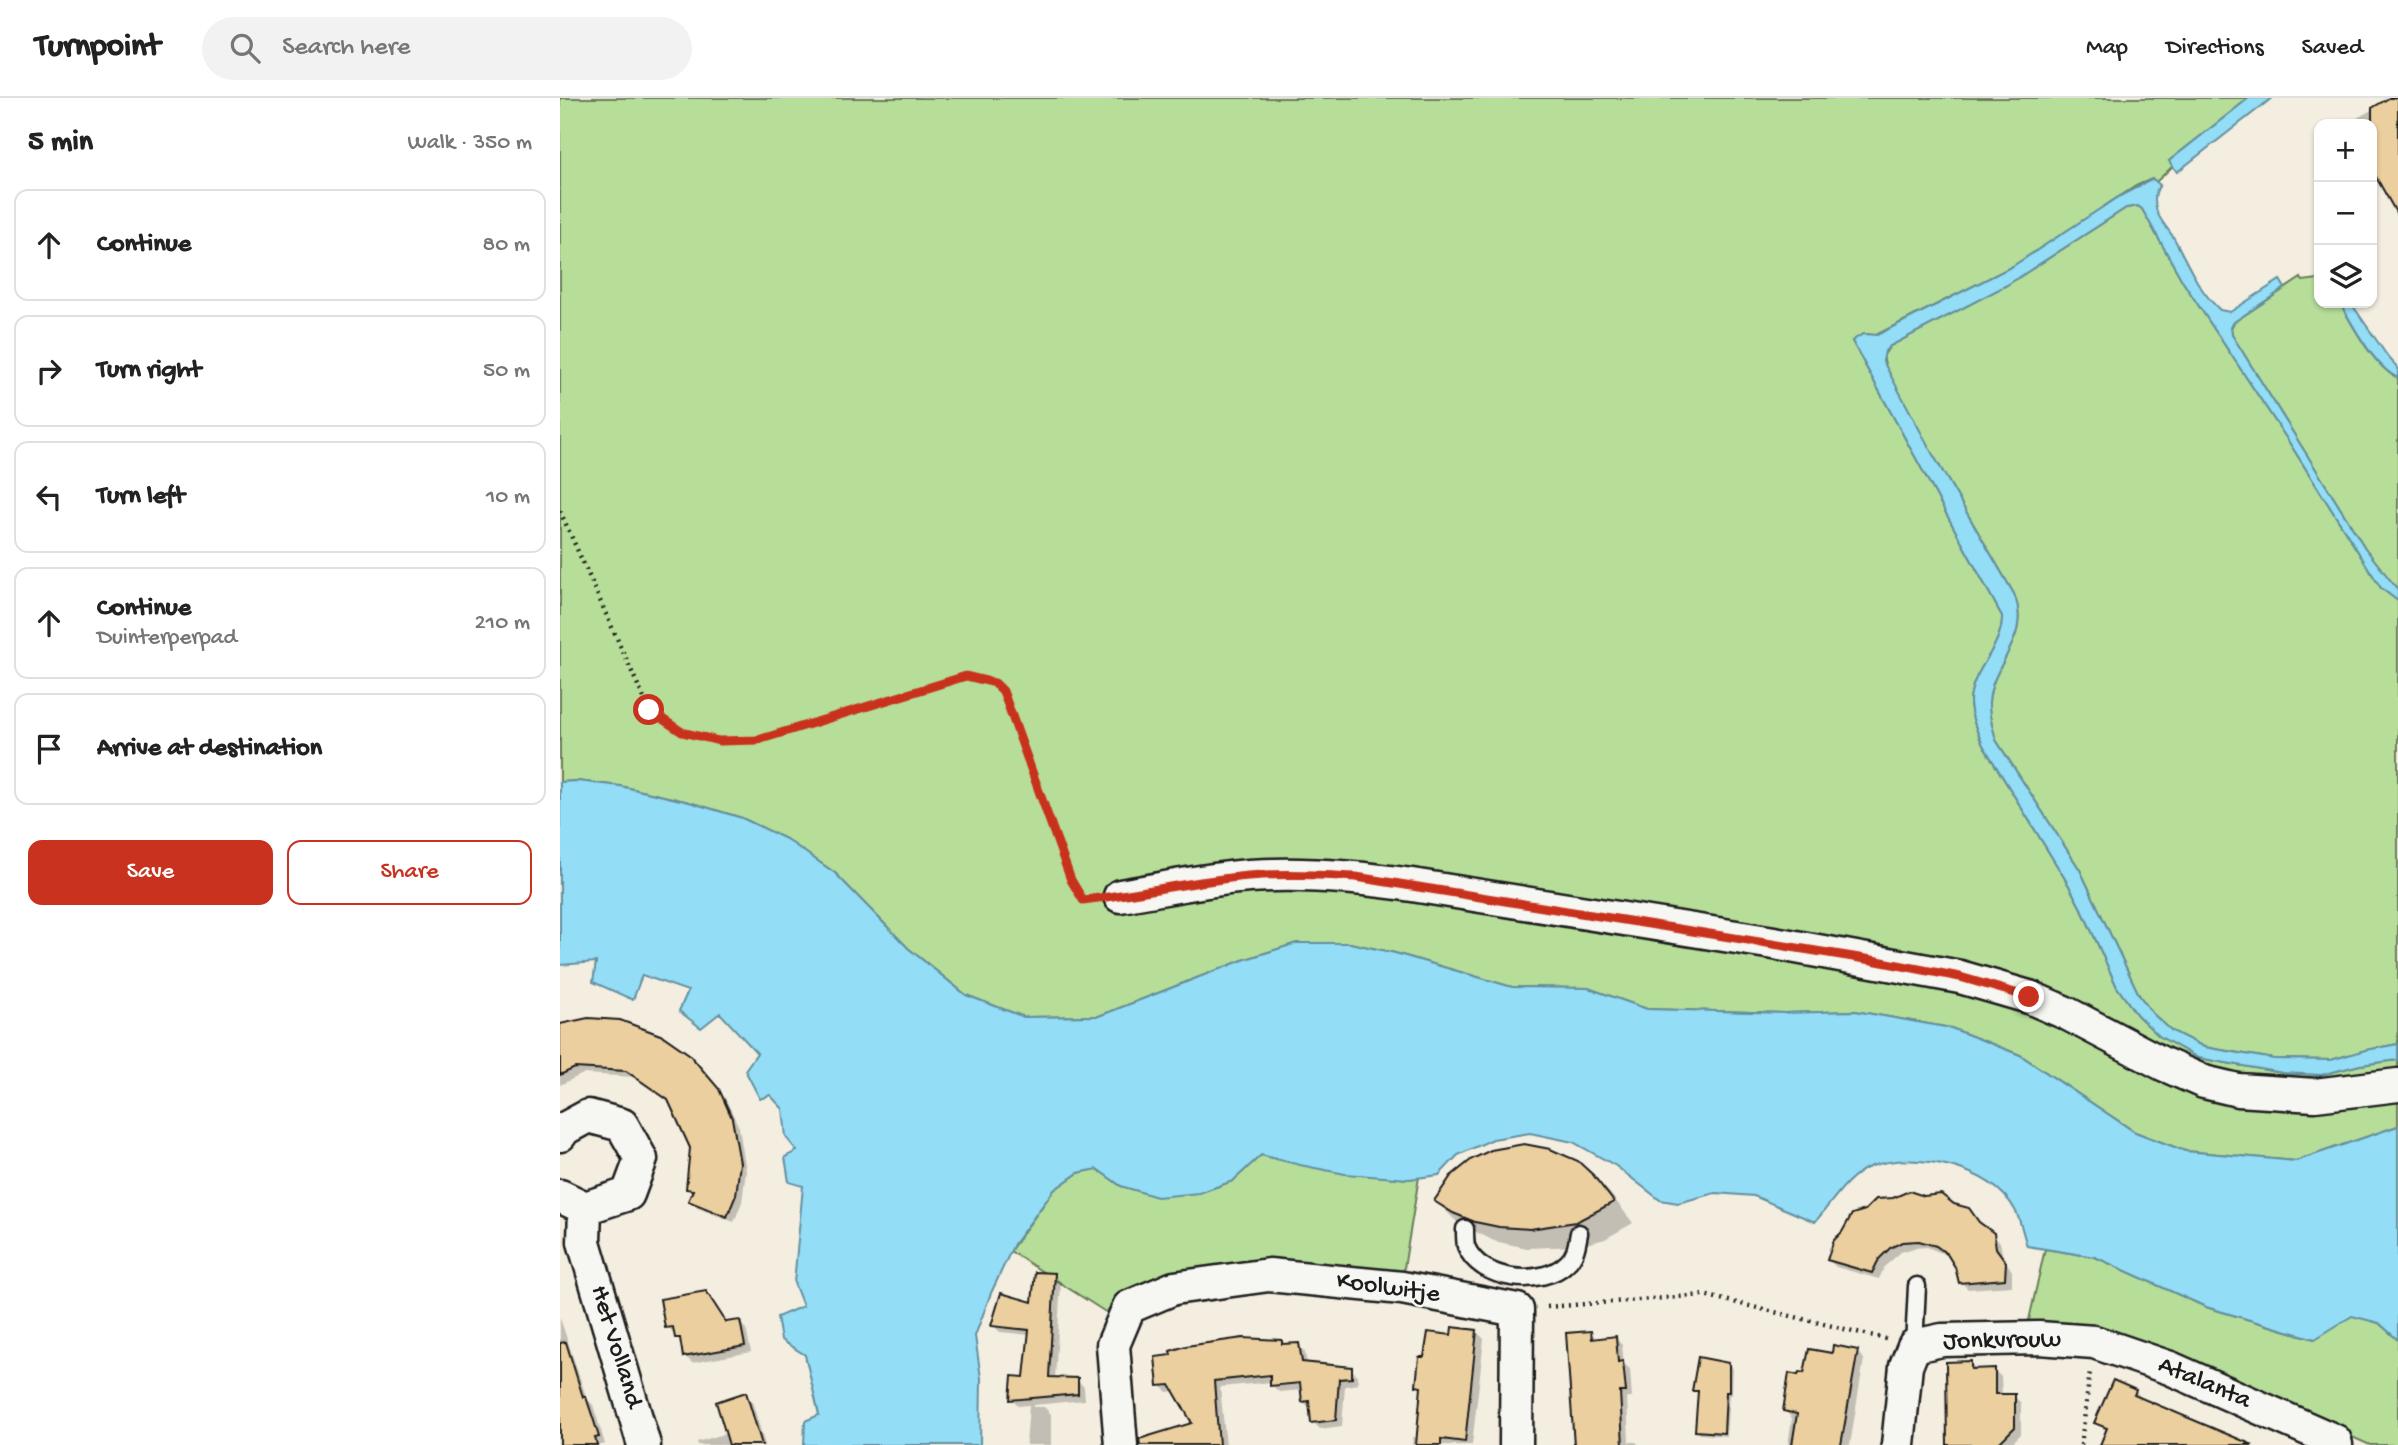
<!DOCTYPE html>
<meta charset="utf-8">
<style>
body{margin:0;font-family:"Gochi Hand",sans-serif;background:#f2f2f2;color:#222}
.controls{position:absolute;right:21px;top:21px;display:grid;overflow:hidden;border-radius:14px;box-shadow:0 2px 5px #0004}
.controls button{width:63px;height:63px;display:grid;place-items:center;padding:0;border:0;border-bottom:2px solid #e0e0e0;background:#fff;color:#222;font:35px sans-serif}
.stop{position:absolute;width:21px;height:21px;margin:-16px;border:5px solid #c8321e;border-radius:50%;background:#fff}
.stop.end{background:#c8321e;border-color:#fff;box-shadow:0 2px 7px #0008}
.list{margin:0;padding:0;list-style:none}
h2{display:flex;justify-content:space-between;align-items:center;height:91px;margin:0;padding:0 28px;font-size:30px}
h2 small{font-size:23px;font-weight:400;color:#767676}
.list li{display:grid;grid-template-columns:46px 1fr auto;gap:21px;align-items:center;box-sizing:border-box;height:112px;margin:0 14px 14px;padding:0 14px;border:2px solid #e0e0e0;border-radius:14px}
.list b{display:block;font-size:26px;white-space:nowrap}
.list p{margin:0;font-size:23px;white-space:nowrap;color:#767676}
.list em{font-size:23px;font-style:normal;color:#767676}
.actions{display:flex;gap:14px;padding:21px 28px}
.actions a{flex:1;padding:16px 0;border:2px solid #c8321e;border-radius:14px;text-align:center;font-size:24px;color:#c8321e}
.actions .main{background:#c8321e;color:#fff}
.icon{flex:none;width:38px;height:38px;fill:none;stroke:currentColor;stroke-width:2;stroke-linecap:round;stroke-linejoin:round}
.map{position:relative;flex:none;width:1838px;height:1347px;overflow:hidden}
header{display:flex;align-items:center;gap:42px;box-sizing:border-box;height:98px;padding:0 35px;background:#fff;border-bottom:2px solid #e0e0e0}
header strong{font-size:33px}
nav{display:flex;gap:38px;margin-inline-start:auto;font-size:24px}
.search{width:490px;height:63px;background:#f2f2f2;display:flex;align-items:center;gap:18px;box-sizing:border-box;padding:0 24px;border-radius:38px;color:#767676;font-size:26px}
main{display:flex}
aside{flex:1;background:#fff}
.map>svg:first-child{display:block}
.green{fill:#b6de99;stroke:#697d5a;stroke-width:2}
.water{fill:#94ddf6;stroke:#64909f;stroke-width:2}
.shadow{fill:#0003}
.building{fill:#ebcf9f;stroke:#1c1c1c;stroke-width:2}
.lines{fill:none;stroke-linecap:round;stroke-linejoin:round}
.service-casing{stroke:#1c1c1c;stroke-width:21}
.minor-casing{stroke:#1c1c1c;stroke-width:37}
.path{stroke:#1c1c1c;stroke-width:4.5;stroke-dasharray:2 5;stroke-linecap:butt}
.service{stroke:#f6f6f2;stroke-width:16}
.minor{stroke:#f6f6f2;stroke-width:32}
.route{stroke:#c8321e;stroke-width:9}
.labels{text-anchor:middle;dominant-baseline:central;stroke-width:5;stroke-linejoin:round;paint-order:stroke}
.street-label{font-size:26px;fill:#1c1c1c;stroke:#f6f6f2}
</style>
<header>
<strong>Turnpoint</strong>
<div class="search"><svg class="icon" aria-label="search" viewBox="0 0 24 24"><circle cx="10" cy="10" r="6"/><path d="M15 15l6 6"/></svg>Search here</div>
<nav><a>Map</a><a>Directions</a><a>Saved</a></nav>
</header>
<main>
<aside>
<h2>5 min<small>Walk · 350 m</small></h2>
<ul class="list">
<li><svg class="icon" aria-label="ahead" viewBox="0 0 24 24"><path d="M12 20V5M6 11l6-6 6 6"/></svg><div><b>Continue</b></div><em>80 m</em></li>
<li><svg class="icon" aria-label="right" viewBox="0 0 24 24"><path d="M7 20v-9h11M14 6l5 5-5 5"/></svg><div><b>Turn right</b></div><em>50 m</em></li>
<li><svg class="icon" aria-label="left" viewBox="0 0 24 24"><path d="M17 20v-9H6M10 6l-5 5 5 5"/></svg><div><b>Turn left</b></div><em>10 m</em></li>
<li><svg class="icon" aria-label="ahead" viewBox="0 0 24 24"><path d="M12 20V5M6 11l6-6 6 6"/></svg><div><b>Continue</b><p>Duinterperpad</p></div><em>210 m</em></li>
<li><svg class="icon" aria-label="arrive" viewBox="0 0 24 24"><path d="M6 21V4h12l-3 4 3 4H6"/></svg><div><b>Arrive at destination</b></div></li>
</ul>
<div class="actions"><a class="main">Save</a><a>Share</a></div>
</aside>
<div class="map">
<svg width="1838" height="1347" viewBox="0 0 1838 1347">
<rect width="100%" height="100%" fill="#f4eee1"/>
<filter id="ink" filterUnits="userSpaceOnUse"><feTurbulence type="fractalNoise" baseFrequency=".0143" numOctaves="2"/><feDisplacementMap in="SourceGraphic" scale="14" xChannelSelector="R" yChannelSelector="G"/><feConvolveMatrix kernelMatrix="1 2 1 2 8 2 1 2 1" color-interpolation-filters="sRGB"/></filter>
<g filter="url(#ink)">
<!-- green -->
<path class="green" d="M0,0H1689L1609,63L1613,68L1596,84L1592,81L1576,88L1453,168L1316,237L1303,236L1292,243L1442,518C1443,551 1410,572 1410,605C1411,620 1417,634 1423,647L1507,784L1524,816L1557,889L1577,917L1599,938L1638,960L1723,975L1761,977L1800,967L1838,962V981L1755,990L1679,985L1646,977L1605,960L1509,908L1471,892L1401,873L1216,837L853,780C771,769 693,768 612,782C594,785 575,787 559,792L565,804L689,785L738,783L795,785C892,799 988,816 1084,831C1188,847 1294,863 1397,887C1434,895 1472,906 1505,922C1561,950 1615,987 1677,999C1731,1009 1784,1002 1838,994V1028L1736,1063L1625,1053L1575,1034L1460,957L1391,930L1295,913L1225,915L1087,911L1028,890L952,889L835,855L790,845H737L683,862L539,918L464,919L406,897L348,850L275,775L226,741L182,720L129,704L60,688L17,683L0,684Z
M1578,108L1582,111L1623,184L1727,341L1821,490L1838,503V946L1806,952L1771,962L1714,961L1644,949L1612,933L1593,916L1579,897L1520,772L1436,642C1433,630 1428,617 1429,604C1432,563 1472,542 1454,496L1372,355L1327,274L1323,258L1330,248L1447,187L1566,110Z
M1741,180L1743,183L1759,181V205H1780C1792,227 1815,270 1838,280V492L1805,450L1672,237L1671,230L1674,224Z
M701,1057C750,1070 798,1077 849,1081L859,1079L842,1182L729,1169L555,1220L450,1153L494,1092L518,1075L537,1071L561,1088L639,1095L673,1083Z
M1485,1151L1535,1159L1646,1209L1754,1241L1792,1217L1819,1225L1838,1242V1347H1810L1620,1262L1467,1231Z"/>
<!-- water -->
<path class="water" d="M1689,0H1712L1617,74L1609,63Z
M1593,81L1600,87C1594,94 1594,105 1597,114C1601,124 1610,133 1615,142C1629,168 1638,192 1660,212L1670,214L1720,182L1725,190L1674,224L1671,229L1672,237L1805,450L1838,492V503L1821,490L1727,341L1623,184L1582,111L1578,108L1566,110L1447,187L1330,248L1325,253L1323,263L1372,355L1454,496C1472,542 1432,563 1429,604C1428,617 1433,630 1436,642L1520,772L1579,897L1593,916L1612,933L1644,949L1714,961L1771,962L1806,952L1838,946V962L1800,967L1761,977L1723,975L1638,960L1599,938L1577,917L1557,889L1524,816L1507,784L1423,647C1417,634 1411,620 1410,605C1410,572 1443,551 1442,518L1292,243L1303,236L1317,237L1453,168L1558,99Z
M1780,205H1791L1828,259L1838,270V280C1815,270 1792,226 1780,205Z
M17,683L60,688L129,704L182,720L226,741L275,775L348,850L406,897L464,919L539,918L683,862L737,845H790L835,855L952,889L1028,890L1087,911L1225,915L1295,913L1391,930L1460,957L1575,1034L1625,1053L1736,1063L1838,1028V1242L1819,1225L1792,1218L1755,1241L1646,1209L1535,1159L1467,1148C1463,1136 1461,1123 1455,1112C1433,1069 1354,1053 1312,1068C1287,1077 1271,1106 1255,1124L1194,1098L1155,1095L1118,1105L1100,1102L1056,1068L1013,1044L970,1035L933,1041L898,1057L879,1077L849,1081L785,1076L740,1067L701,1057L673,1083L639,1095L597,1099L561,1088L537,1071L518,1075L494,1092L454,1146L431,1195L415,1238L421,1280L420,1347H244L245,1323L259,1317L245,1257L221,1242L217,1219L243,1208L234,1185L243,1088L229,1084L225,1059L237,1053L226,1039L223,1011L210,997L200,1001L185,972L197,955L160,915L141,930L119,913L128,893L82,877L73,902L33,884L36,864L0,867V684Z"/>
<!-- shadow -->
<path class="shadow" d="M1833,0H1838V115L1812,68V26L1788,25Z
M0,928L149,980L165,1000L179,1029L186,1073L182,1104L174,1124L137,1110L130,1103L133,1096L128,1090L132,1050L111,1005L75,979L23,976L0,987Z
M1027,1073L1049,1094L1073,1125L1045,1141L1019,1148L967,1150L934,1143L897,1124L876,1103Z
M1393,1108L1408,1112L1423,1130L1440,1144L1443,1159L1452,1173V1188L1408,1191L1401,1184L1397,1168L1391,1159L1367,1149L1354,1150L1341,1154L1325,1168L1319,1181L1276,1169L1269,1162Z
M494,1177L501,1184L495,1281L517,1282L524,1289L525,1302L474,1307V1309H484L491,1316V1347H466L469,1307L459,1308L452,1301L466,1280L470,1237L440,1234L433,1227L474,1206Z
M145,1195L168,1226L179,1224L186,1231L191,1254L132,1265L125,1258L122,1245L116,1236L107,1229Z
M0,1220L27,1301L33,1307L45,1346L42,1347H0Z
M917,1234L924,1241L912,1347H852L853,1339L858,1340L863,1293L857,1287L866,1261L893,1239Z
M1030,1234L1038,1242L1055,1240L1062,1247L1064,1266L1070,1271L1072,1300H1067L1069,1344H1076L1079,1347H1016Z
M721,1244L725,1248L738,1247L745,1254L747,1266L791,1271L798,1278V1286L785,1288L782,1328L760,1331L753,1324L750,1310L743,1303L742,1292L719,1294L712,1287V1284L660,1289L666,1347H605L634,1326L616,1293L607,1294L600,1287Z
M1297,1254L1304,1261L1290,1347H1228L1232,1320L1225,1313L1246,1277L1273,1257Z
M1410,1265L1418,1272H1434L1441,1279L1442,1298H1454L1461,1305V1336L1450,1347H1389Z
M1168,1266L1172,1269L1171,1297H1169L1166,1338L1140,1336L1137,1333L1140,1295L1134,1293Z
M1575,1293L1584,1302L1689,1347H1542L1547,1334L1536,1324Z
M185,1296L192,1303L205,1347H138L137,1344L167,1335Z"/>
<!-- building -->
<path class="building" d="M1829,0H1838V118L1812,72V10Z
M28,920L60,922L103,938L129,956L159,991L172,1020L180,1065L176,1097L167,1119L128,1103L133,1092L126,1091L130,1050L108,1002L66,973L15,970L0,977V926Z
M964,1046L990,1051L1018,1063L1033,1077L1054,1104L1016,1124L970,1131L939,1129L915,1124L893,1115L874,1103L891,1078L912,1061L931,1052Z
M1349,1093L1364,1098L1381,1096L1394,1106L1409,1110L1419,1124L1434,1135L1436,1150L1446,1164L1445,1181L1399,1185L1395,1169L1387,1156L1376,1148L1359,1143L1342,1144L1330,1150L1319,1161L1312,1175L1267,1162L1274,1142L1282,1134L1292,1116L1305,1112L1316,1101L1333,1100Z
M475,1174L495,1175L489,1279L518,1280V1296L450,1302L452,1278L464,1279L469,1232L431,1228L441,1195L472,1204Z
M146,1193L166,1224L180,1222L185,1248L123,1259L120,1240H115L113,1229L105,1230L100,1201Z
M892,1229L917,1232L905,1344L881,1341V1347H856L861,1289L856,1288L859,1259H864L868,1234L891,1237Z
M1031,1233L1032,1241L1056,1238L1058,1264L1063,1263L1066,1294H1060L1063,1347H1014L1006,1235Z
M683,1240L722,1242V1246L739,1245L742,1264L792,1269V1280L779,1281L776,1322L751,1325L749,1303L742,1304L740,1285L710,1288V1277L654,1283L659,1347H580L579,1341L632,1325L610,1287L598,1288L595,1259L611,1257L610,1253L626,1248Z
M6,1244L23,1299H26L33,1320L39,1339L35,1340L37,1347H0V1245Z
M1273,1247L1298,1252L1281,1347H1232L1237,1316L1223,1313L1229,1275L1238,1277L1239,1274L1244,1275L1249,1251L1272,1255Z
M1138,1259L1169,1265V1294H1166L1164,1335L1135,1333L1138,1293H1132Z
M1411,1263V1271L1435,1270V1296H1455V1329L1437,1347H1387L1386,1264Z
M1553,1282L1576,1292L1574,1297L1693,1347H1540L1547,1330L1534,1325Z
M186,1294L202,1347H169L156,1304Z"/>
<g class="lines">
<!-- service casing -->
<g class="service-casing">
<path id="service" d="M905,1131C905,1136 905,1143 906,1148C919,1183 982,1190 1007,1165C1016,1157 1017,1146 1019,1135
M1354,1248L1357,1188"/>
</g>
<!-- minor casing -->
<g class="minor-casing">
<path id="minor" d="M560,798C603,791 646,781 689,778C744,774 798,779 852,787L1214,845L1400,879L1469,899L1506,915L1603,966L1644,984L1678,992L1755,997L1838,987
M0,1037L4,1031L28,1018L62,1027L81,1061L68,1096L25,1110L0,1098
M25,1110L24,1144L84,1347
M561,1347L553,1247L569,1209L614,1190L709,1177L842,1190L957,1212L956,1347
M1338,1347L1346,1268L1354,1248L1382,1242L1479,1240L1534,1244L1610,1270L1775,1343L1776,1347"/>
</g>
<!-- path -->
<path class="path" d="M0,413L89,612L122,634L159,643L198,642L406,578L435,585L443,593L511,782L524,802L532,801
M987,1209L1144,1197L1326,1241
M1521,1347L1530,1273"/>
<!-- service -->
<use href="#service" class="service"/>
<!-- minor -->
<use href="#minor" class="minor"/>
</g>
</g>
<g class="lines" filter="url(#ink)">
<!-- route -->
<path class="route" d="M89,612L122,634L159,643L198,642L406,578L435,585L443,593L511,782L523,802C579,796 633,783 688,778C724,775 760,777 796,779L1312,862L1400,879L1469,899"/>
</g>
<g class="labels">
<!-- street labels -->
<g class="street-label">
<text transform="translate(828 1191) rotate(8)">Koolwitje</text>
<text transform="translate(1442 1244) rotate(-1)">Jonkvrouw</text>
<text transform="translate(55 1249) rotate(73)">Het Volland</text>
<text transform="translate(1644 1286) rotate(23)">Atalanta</text>
</g>
</g>
</svg>
<div class="controls">
<button>+</button>
<button>−</button>
<button><svg class="icon" aria-label="layers" viewBox="0 0 24 24"><path d="M12 4l9 5-9 5-9-5zM3 14l9 5 9-5"/></svg></button>
</div>
<div class="stop" style="left:89px;top:612px"></div>
<div class="stop end" style="left:1469px;top:899px"></div>
</div>
</main>
